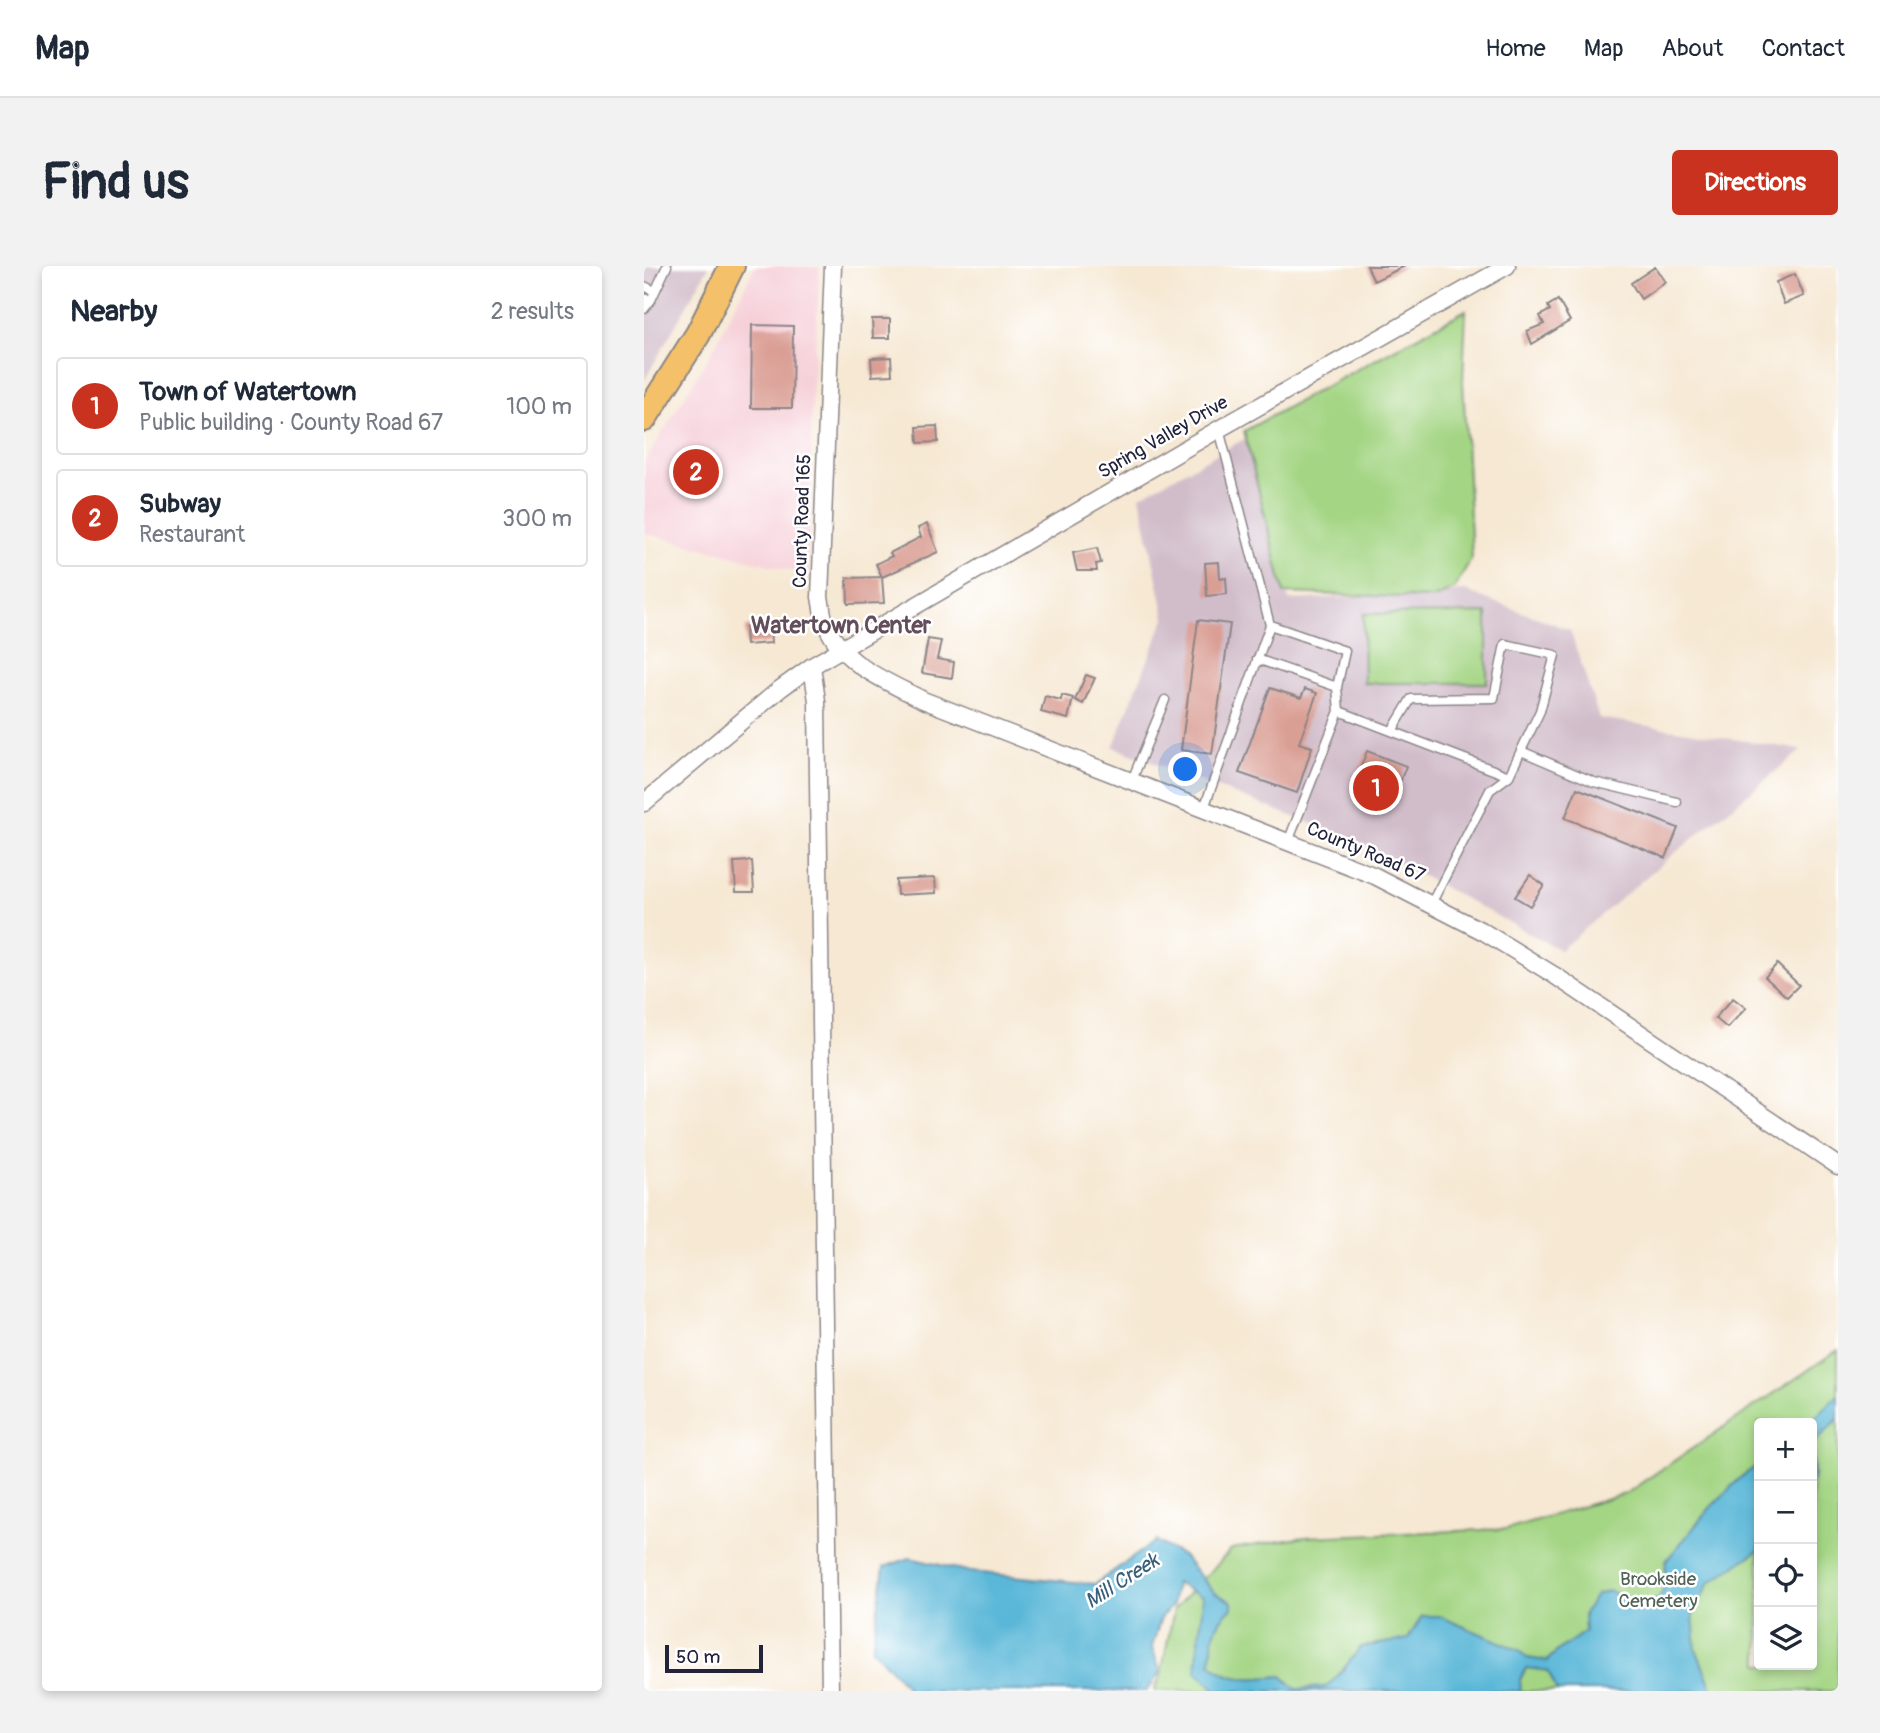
<!DOCTYPE html>
<meta charset="utf-8">
<style>
body{margin:0;font-family:Pangolin,sans-serif;background:#f2f2f3;color:#1f2937}
.controls{position:absolute;right:21px;bottom:21px;display:grid;overflow:hidden;border-radius:7px;box-shadow:0 4px 10px #0003}
.controls button{width:63px;height:63px;display:grid;place-items:center;padding:0;border:0;border-bottom:2px solid #e0e1e3;background:#fff;color:#1f2937;font:35px sans-serif}
.scale{position:absolute;left:21px;bottom:18px;width:98px;box-sizing:border-box;padding-left:7px;border:4px solid #22223b;border-top:0;font-size:19px;line-height:24px;white-space:nowrap;color:#22223b;-webkit-text-stroke:5px #fff;paint-order:stroke}
.you{position:absolute;left:542px;top:504px;width:24px;height:24px;margin:-18px;border:5px solid #fff;border-radius:50%;background:#1a73e8;box-shadow:0 0 0 10px #1a73e833}
.badge{display:grid;place-items:center;width:46px;height:46px;border-radius:50%;background:#c8321e;color:#fff;font-size:23px;font-weight:700}
.pin{position:absolute;translate:-50% -50%;border:4px solid #fff;box-shadow:0 2px 7px #0006}
.list{margin:0;padding:0;list-style:none}
h2{display:flex;justify-content:space-between;align-items:center;height:91px;margin:0;padding:0 28px;font-size:30px}
h2 small{font-size:23px;font-weight:400;color:#747a83}
.list li{display:grid;grid-template-columns:46px 1fr auto;gap:21px;align-items:center;box-sizing:border-box;height:98px;margin:0 14px 14px;padding:0 14px;border:2px solid #e0e1e3;border-radius:7px}
.list b{display:block;font-size:26px;white-space:nowrap}
.list p{margin:0;font-size:23px;white-space:nowrap;color:#747a83}
.list em{font-size:23px;font-style:normal;color:#747a83}
.icon{flex:none;width:38px;height:38px;fill:none;stroke:currentColor;stroke-width:2;stroke-linecap:round;stroke-linejoin:round}
.map{position:relative;flex:none;width:1194px;height:1425px;overflow:hidden;border-radius:7px}
header{display:flex;align-items:center;gap:42px;box-sizing:border-box;height:98px;padding:0 35px;background:#fff;border-bottom:2px solid #e0e1e3}
header strong{font-size:33px}
nav{display:flex;gap:38px;margin-inline-start:auto;font-size:24px}
.intro{display:flex;align-items:center;justify-content:space-between;box-sizing:border-box;height:168px;padding:0 42px}
h1{margin:0;font-size:49px}
.button{padding:18px 32px;border-radius:7px;background:#c8321e;color:#fff;font-size:24px;font-weight:700}
main{display:flex;gap:42px;padding:0 42px}
aside{flex:1;background:#fff;border-radius:7px;box-shadow:0 4px 10px #0003}
.map>svg:first-child{display:block}
.built{fill:#f6cfd8}
.industrial{fill:#d1bdca}
.green{fill:#a4d584;stroke:#637c60;stroke-width:2;fill-rule:evenodd}
.water{fill:#5ab7d8;stroke:#3e6c8a;stroke-width:2}
.building{fill:#da9f94}
.lines{fill:none;stroke-linecap:round;stroke-linejoin:round}
.service-casing{stroke:#8c8587;stroke-width:11}
.minor-casing{stroke:#8c8587;stroke-width:19}
.primary-casing{stroke:#8c8587;stroke-width:28}
.service{stroke:#fff;stroke-width:8}
.minor{stroke:#fff;stroke-width:16}
.primary{stroke:#f4c16a;stroke-width:24}
.labels{text-anchor:middle;dominant-baseline:central;stroke-width:5;stroke-linejoin:round;paint-order:stroke}
.street-label{font-size:19px;fill:#22223b;stroke:#fff}
.park-label{font-size:19px;fill:#506155;stroke:#fff}
.water-label{font-size:21px;font-style:italic;fill:#385e7a;stroke:#fff}
.quarter-label{font-size:23px;font-weight:bold;fill:#624e5a;stroke:#fff}
</style>
<header>
<strong>Map</strong>
<nav><a>Home</a><a>Map</a><a>About</a><a>Contact</a></nav>
</header>
<div class="intro"><h1>Find us</h1><a class="button">Directions</a></div>
<main>
<aside>
<h2>Nearby<small>2 results</small></h2>
<ul class="list">
<li><span class="badge">1</span><div><b>Town of Watertown</b><p>Public building · County Road 67</p></div><em>100 m</em></li>
<li><span class="badge">2</span><div><b>Subway</b><p>Restaurant</p></div><em>300 m</em></li>
</ul>
</aside>
<div class="map">
<svg width="1194" height="1425" viewBox="0 0 1194 1425">
<rect width="100%" height="100%" fill="#fff"/>
<filter id="ink" filterUnits="userSpaceOnUse"><feTurbulence type="fractalNoise" baseFrequency=".0143" numOctaves="2"/><feDisplacementMap in="SourceGraphic" scale="14" xChannelSelector="R" yChannelSelector="G"/><feConvolveMatrix kernelMatrix="1 2 1 2 8 2 1 2 1" color-interpolation-filters="sRGB"/></filter>
<filter id="wash" filterUnits="userSpaceOnUse"><feTurbulence type="fractalNoise" baseFrequency=".00686" numOctaves="4" result="noise"/><feDisplacementMap in="SourceGraphic" scale="28" xChannelSelector="R" yChannelSelector="G"/><feGaussianBlur stdDeviation="1.57" result="paint"/><feColorMatrix in="noise" values="0 0 0 0 0 0 0 0 0 0 0 0 0 0 0 0 0 1.4 0 .05"/><feComposite in="paint" operator="in"/></filter>
<g filter="url(#wash)">
<rect width="100%" height="100%" fill="#f6e8d3"/>
<!-- built -->
<path class="built" d="M111,0H176L168,135L164,309L0,267V197L67,87Z"/>
<!-- industrial -->
<path class="industrial" d="M0,0H65L0,115Z
M604,171L645,334L821,325L926,364L955,452L1158,484L1021,595L916,684L718,577L469,481L521,352L496,230Z"/>
<!-- green -->
<path class="green" d="M822,44L819,115L828,291L811,322L790,332L640,327L600,165Z
M843,347V417H720L719,348Z
M1194,1084V1425H510L517,1409L530,1343L588,1283L661,1271L862,1263L981,1228ZM1115,1157H1168V1399H1115Z"/>
<!-- water -->
<path class="water" d="M1194,1129V1153L1168,1179L1170,1210L1168,1217V1157H1165Z
M1115,1198V1284L1065,1317L1049,1348L1052,1383L1069,1425H913L904,1405L882,1402L876,1414L877,1425H574L552,1406L559,1331L532,1317L528,1340L517,1351L508,1381L516,1406L503,1425H261L263,1421L228,1383L240,1301L266,1292L327,1306L451,1318L512,1275L538,1289L571,1327L588,1336V1342C569,1357 568,1374 567,1397C586,1418 612,1412 638,1410L652,1423L681,1421L692,1412L717,1381L764,1373L778,1350H795L875,1384L883,1392L903,1395C914,1382 928,1376 941,1365L940,1348L952,1329L965,1325L998,1338L1013,1334L1019,1325L1022,1295L1066,1242L1096,1212Z"/>
<g id="blocks">
<!-- building -->
<path class="building" d="M723,0H761L730,15Z
M1011,1L1021,16L997,33L987,17Z
M1151,8L1160,30L1140,38L1132,16Z
M914,34L926,55L888,78L883,65L900,58L896,50L906,44L904,40Z
M228,53H246V72H229Z
M108,59L149,60L148,142H107Z
M247,91L248,109L228,110L227,92Z
M293,160L294,176L274,177L273,161Z
M55,186L68,220L50,227L37,192Z
M283,258L294,286L238,311L240,337L204,338L203,312L238,311L232,298L248,290L246,287L277,271L274,262Z
M453,282L457,297L452,298L453,305H433L429,287Z
M575,296L576,313L582,312L583,328L563,330L561,297Z
M554,354L586,358L568,488L537,484Z
M126,360L127,377L102,379L101,361Z
M284,373L297,375L293,393L310,396L308,412L278,407Z
M442,409L451,412L439,438L431,434Z
M626,422L657,432L661,423L673,427L655,477L668,481L653,527L595,507Z
M418,429L429,432L424,453L397,446L401,430L417,434Z
M723,485L762,500L747,539L708,524Z
M933,522L1034,562L1022,592L921,552Z
M108,595L110,626H92L90,596Z
M886,609L900,619L886,640L871,631Z
M291,612L292,627L253,629L252,614Z
M1133,698L1155,719L1143,731L1121,711Z
M1089,732L1102,742L1083,762L1071,752Z"/>
</g>
</g>
<g filter="url(#ink)">
<use href="#blocks" fill-opacity="0" stroke="#8c8587" stroke-width="2"/>
<g class="lines">
<!-- service casing -->
<g class="service-casing">
<path id="service" d="M0,20L11,25
M0,32L7,34L23,0
M0,43L7,34
M575,163L626,359
M695,445L865,510L896,445L911,389L861,378L850,432L767,433L748,465
M877,485L950,516L1033,536
M488,514L521,434
M560,542L626,359L701,385L693,421L613,393
M644,576L695,445L693,421
M787,638L846,524L865,510"/>
</g>
<!-- minor casing -->
<g class="minor-casing">
<path id="minor" d="M189,0L176,331C178,340 178,350 182,358C198,399 243,415 279,434L731,610L840,666L910,709L1194,900
M168,400L173,435C179,765 179,1095 186,1425
M0,537L136,423L168,400L575,163L863,0"/>
</g>
<!-- primary casing -->
<g class="primary-casing">
<path id="primary" d="M0,153L54,68L88,0"/>
</g>
<!-- service -->
<use href="#service" class="service"/>
<!-- minor -->
<use href="#minor" class="minor"/>
<!-- primary -->
<use href="#primary" class="primary"/>
</g>
</g>
<g class="labels">
<!-- street labels -->
<g class="street-label">
<text transform="translate(519 171) rotate(-30)">Spring Valley Drive</text>
<text transform="translate(158 255) rotate(-88)">County Road 165</text>
<text transform="translate(722 586) rotate(23)">County Road 67</text>
</g>
<!-- park labels -->
<g class="park-label">
<text x="1014" y="1313">Brookside<tspan x="1014" dy="22">Cemetery</tspan></text>
</g>
<!-- water labels -->
<g class="water-label">
<text transform="translate(478 1315) rotate(-33)">Mill Creek</text>
</g>
<!-- quarter labels -->
<g class="quarter-label">
<text x="197" y="359">Watertown Center</text>
</g>
</g>
</svg>
<div class="controls">
<button>+</button>
<button>−</button>
<button><svg class="icon" aria-label="locate" viewBox="0 0 24 24"><circle cx="12" cy="12" r="6"/><path d="M12 2v4M12 18v4M2 12h4M18 12h4"/></svg></button>
<button><svg class="icon" aria-label="layers" viewBox="0 0 24 24"><path d="M12 4l9 5-9 5-9-5zM3 14l9 5 9-5"/></svg></button>
</div>
<div class="scale">50 m</div>
<div class="you"></div>
<div class="pin badge" style="left:732px;top:522px">1</div>
<div class="pin badge" style="left:52px;top:206px">2</div>
</div>
</main>
